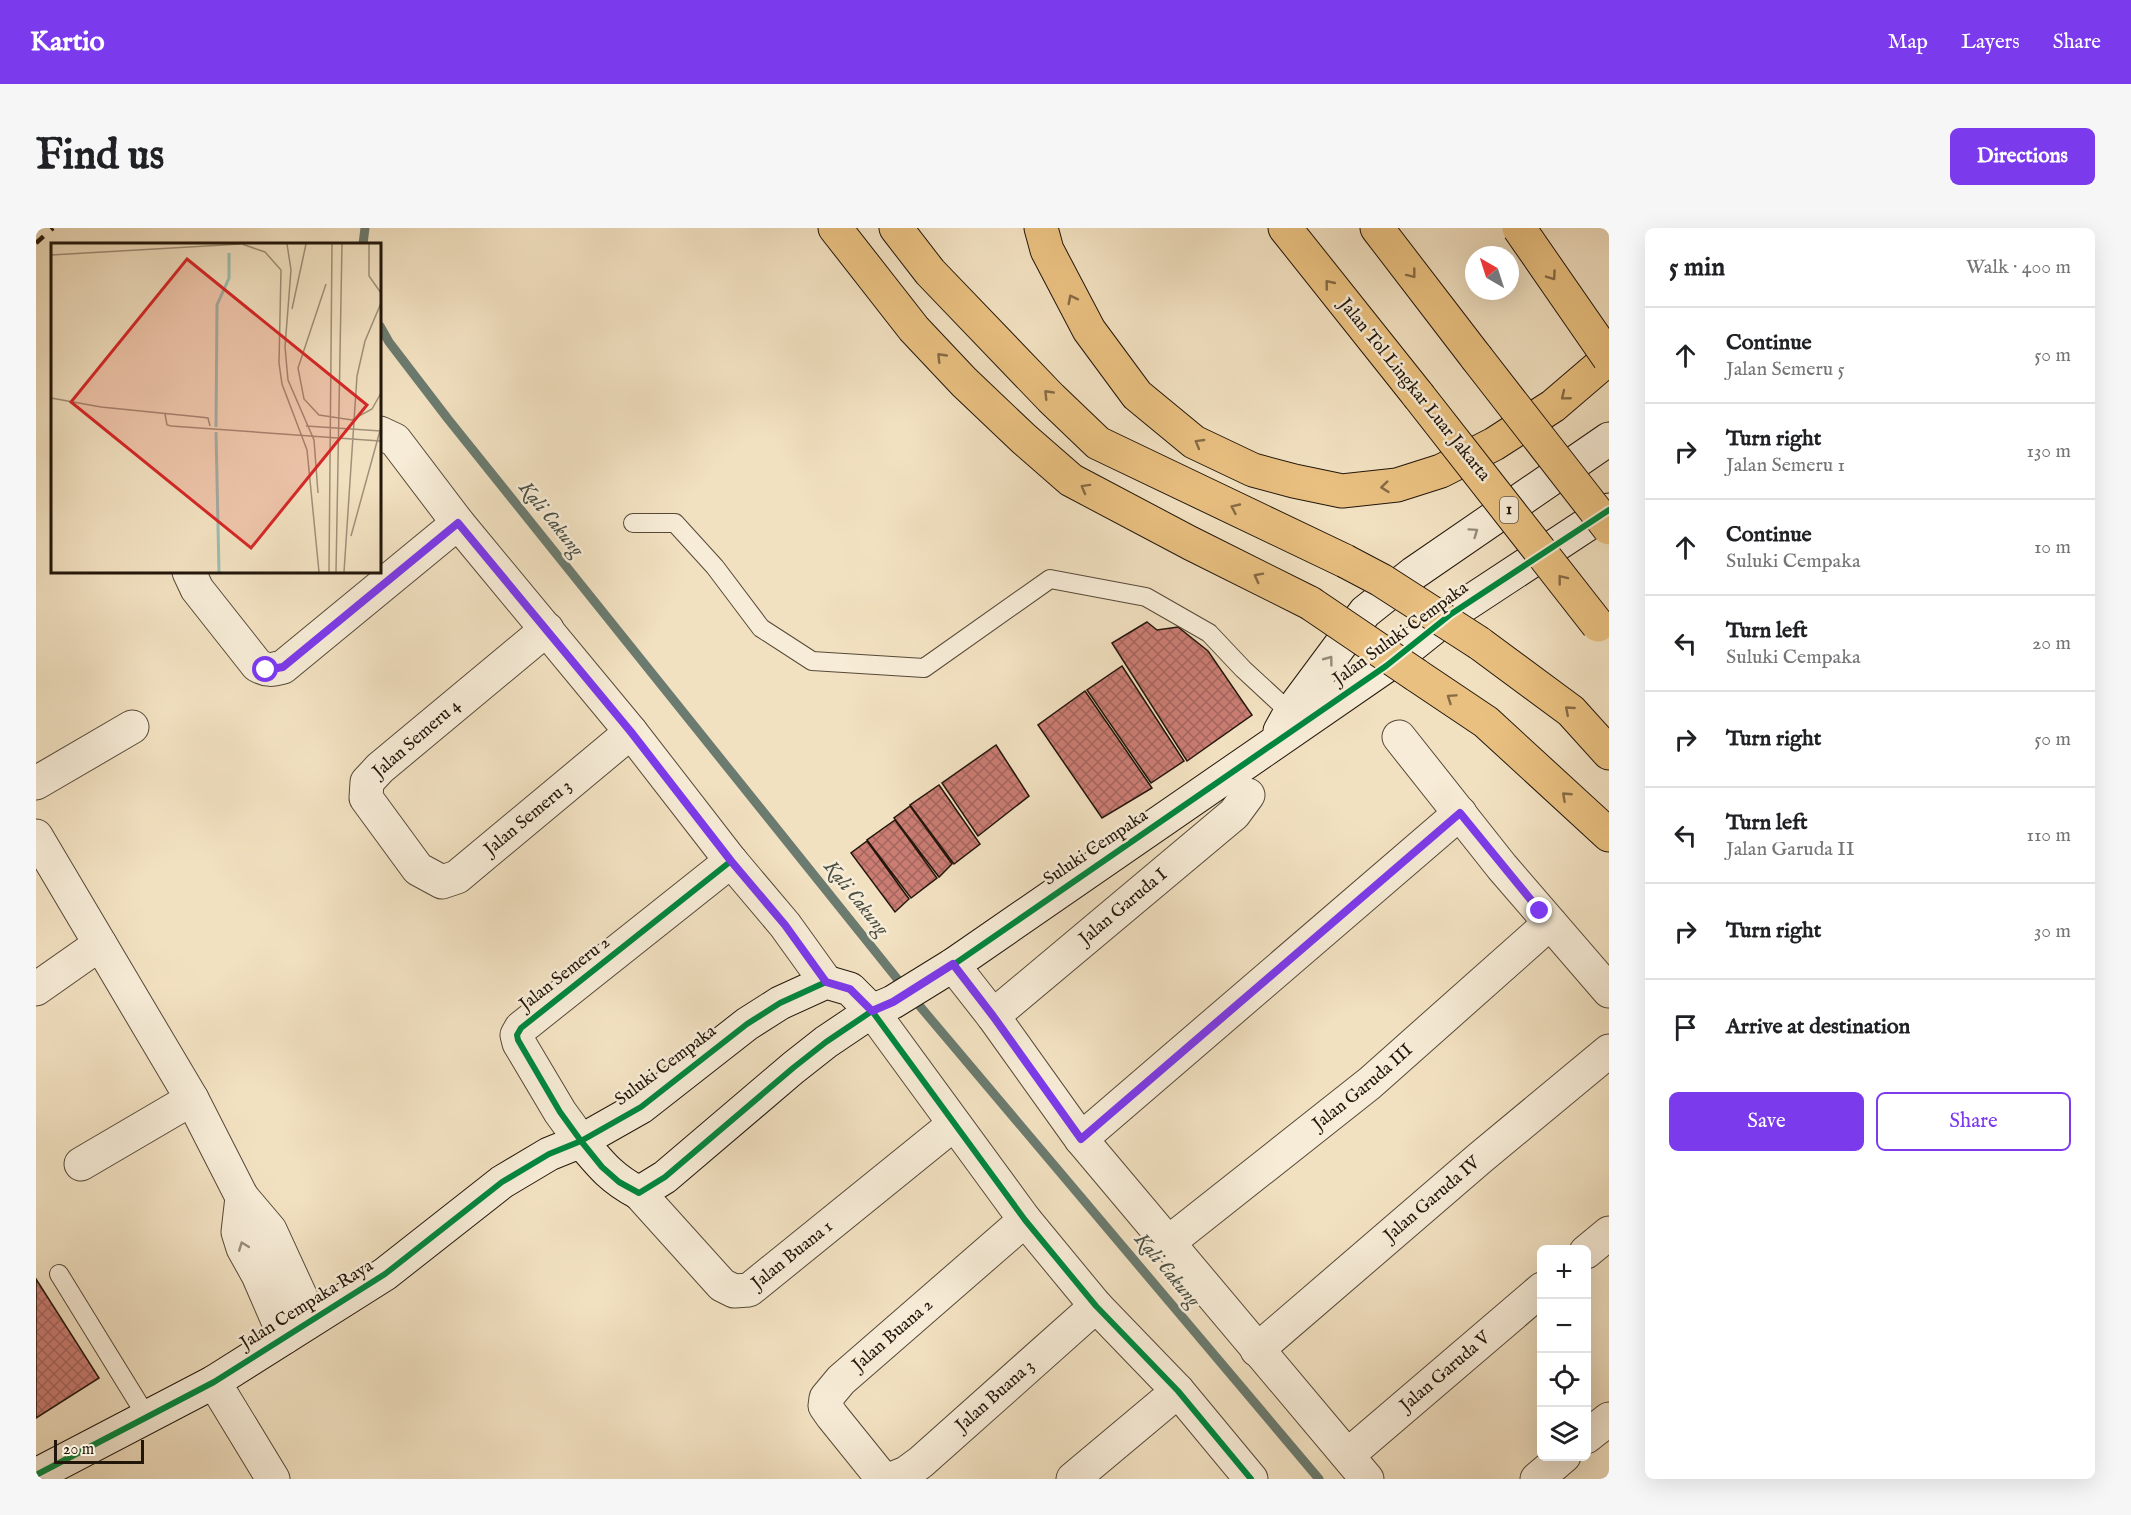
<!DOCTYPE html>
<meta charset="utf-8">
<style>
body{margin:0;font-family:"IM FELL English",serif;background:#f6f6f6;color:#202124}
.controls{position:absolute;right:18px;bottom:18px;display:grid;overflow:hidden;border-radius:9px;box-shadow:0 6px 24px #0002}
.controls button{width:54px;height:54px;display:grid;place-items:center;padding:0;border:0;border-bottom:2px solid #e0e0e0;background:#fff;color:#202124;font:30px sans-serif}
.compass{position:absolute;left:1429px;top:18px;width:54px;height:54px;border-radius:50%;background:#fff;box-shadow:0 6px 24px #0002;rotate:321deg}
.scale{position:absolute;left:18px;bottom:15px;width:90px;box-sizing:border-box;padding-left:6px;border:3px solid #22160b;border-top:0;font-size:16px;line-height:21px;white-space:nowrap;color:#22160b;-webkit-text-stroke:4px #f7ecd7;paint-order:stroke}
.stop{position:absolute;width:18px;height:18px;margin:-14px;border:4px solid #7c3aed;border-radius:50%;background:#fff}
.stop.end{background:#7c3aed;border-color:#fff;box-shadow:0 2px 6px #0008}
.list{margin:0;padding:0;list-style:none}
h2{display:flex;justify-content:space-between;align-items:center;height:78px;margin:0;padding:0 24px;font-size:26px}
h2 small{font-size:20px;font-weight:400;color:#757577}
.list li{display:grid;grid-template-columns:39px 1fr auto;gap:18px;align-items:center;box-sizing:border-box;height:96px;padding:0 24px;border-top:2px solid #e0e0e0}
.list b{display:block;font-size:22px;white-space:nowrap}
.list p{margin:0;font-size:20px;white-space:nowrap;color:#757577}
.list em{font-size:20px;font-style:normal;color:#757577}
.actions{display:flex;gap:12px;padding:18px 24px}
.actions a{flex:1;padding:14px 0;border:2px solid #7c3aed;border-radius:9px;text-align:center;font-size:21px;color:#7c3aed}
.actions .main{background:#7c3aed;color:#fff}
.icon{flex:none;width:33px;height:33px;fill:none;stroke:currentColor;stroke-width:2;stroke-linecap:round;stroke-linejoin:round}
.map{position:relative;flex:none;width:1573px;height:1251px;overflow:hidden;border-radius:9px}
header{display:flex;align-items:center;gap:36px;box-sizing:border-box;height:84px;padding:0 30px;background:#7c3aed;color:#fff}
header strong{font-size:28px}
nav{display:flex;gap:33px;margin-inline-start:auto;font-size:21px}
.intro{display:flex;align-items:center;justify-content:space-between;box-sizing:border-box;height:144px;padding:0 36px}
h1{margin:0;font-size:42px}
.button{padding:15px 27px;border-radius:9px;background:#7c3aed;color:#fff;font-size:21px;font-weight:700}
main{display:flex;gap:36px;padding:0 36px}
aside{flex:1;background:#fff;border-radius:9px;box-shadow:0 6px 24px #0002}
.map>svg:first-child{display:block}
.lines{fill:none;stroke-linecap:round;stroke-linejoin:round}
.stream{stroke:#6b7b6f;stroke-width:9}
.building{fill:url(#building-cross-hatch);stroke:#22160b;stroke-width:1.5}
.lane-casing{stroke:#564938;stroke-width:20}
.street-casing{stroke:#564938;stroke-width:35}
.secondary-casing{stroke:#22160b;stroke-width:35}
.highway-casing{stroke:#22160b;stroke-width:35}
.lane{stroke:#f7ecd7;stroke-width:18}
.street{stroke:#f7ecd7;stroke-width:33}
.secondary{stroke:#f7ecd7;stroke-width:33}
.highway{stroke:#e9c080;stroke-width:33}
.rail{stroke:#22160b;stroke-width:4.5;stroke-dasharray:10 10;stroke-linecap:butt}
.highway-bridge-casing{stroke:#22160b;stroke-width:35;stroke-linecap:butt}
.highway-bridge{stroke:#e9c080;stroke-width:33}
.cycleway-casing{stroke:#f7ecd7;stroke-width:10}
.cycleway{stroke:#00873e;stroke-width:6}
.oneway{stroke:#866b46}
.oneway2{stroke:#978c7b}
.route{stroke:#7c3aed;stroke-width:8}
.labels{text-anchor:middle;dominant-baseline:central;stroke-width:5;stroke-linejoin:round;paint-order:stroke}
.shield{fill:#f7ecd7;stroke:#625648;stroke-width:1.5}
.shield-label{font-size:16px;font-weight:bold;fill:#22160b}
.street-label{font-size:18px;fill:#22160b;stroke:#f7ecd7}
.water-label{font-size:20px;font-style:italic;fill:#4c5145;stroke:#f7ecd7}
.inset-river{fill:none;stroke:#9bbeb2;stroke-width:3}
.inset-road{fill:none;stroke:#9f9078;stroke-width:1.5}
.view{fill:#d62828;fill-opacity:0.15;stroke:#d62828;stroke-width:3}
.inset-edge{fill:none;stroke:#22160b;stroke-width:3}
</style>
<header>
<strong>Kartio</strong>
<nav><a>Map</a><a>Layers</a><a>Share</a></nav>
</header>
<div class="intro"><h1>Find us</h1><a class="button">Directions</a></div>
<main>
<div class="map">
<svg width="1573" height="1251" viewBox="0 0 1573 1251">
<defs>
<pattern id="building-cross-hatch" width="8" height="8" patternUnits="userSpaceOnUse" patternTransform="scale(1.5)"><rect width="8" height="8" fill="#cb7d74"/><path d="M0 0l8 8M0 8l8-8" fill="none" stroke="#a4655d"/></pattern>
</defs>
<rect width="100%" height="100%" fill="#f2e1c1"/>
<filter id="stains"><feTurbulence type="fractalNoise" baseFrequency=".00333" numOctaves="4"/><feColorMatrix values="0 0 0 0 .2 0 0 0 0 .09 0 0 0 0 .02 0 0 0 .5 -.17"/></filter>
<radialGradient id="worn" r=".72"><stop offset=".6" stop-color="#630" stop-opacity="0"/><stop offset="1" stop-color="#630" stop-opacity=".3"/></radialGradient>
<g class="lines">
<!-- stream -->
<path class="stream" d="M327,16L329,0
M344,98L353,114L412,191L871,763L1283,1251"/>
</g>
<!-- building -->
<path class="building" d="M1111,394L1121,402L1142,399L1172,423L1216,487L1151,533L1076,415Z
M1086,438L1148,533L1115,555L1051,462Z
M1049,463L1116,560L1066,590L1002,497Z
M960,517L993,568L942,608L906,555Z
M903,557L944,616L918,636L874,577Z
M874,578L916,636L903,649L858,590Z
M859,592L901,650L875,670L831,612Z
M831,613L873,671L859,684L815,625Z
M0,1051L63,1150L0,1190Z"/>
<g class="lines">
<!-- lane casing -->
<g class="lane-casing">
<path id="lane" d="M597,295H639L679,339L725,400L776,433L888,440L1014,351L1110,369L1173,405L1207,441L1259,489
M23,1046L111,1189"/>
</g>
<!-- street casing -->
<g class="street-casing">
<g id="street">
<path d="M344,205L359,212L422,295L595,504L695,633L749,697L790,754"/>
<path d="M153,344L161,361L221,437C231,443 236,442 247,439L422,295"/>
<path id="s1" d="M511,401L344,540L331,554L330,570L382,641L406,654L421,649L595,504"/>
<path d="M1363,509L1466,639L1573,763"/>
<path d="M0,555L96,499"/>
<path d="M0,608L156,871L206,969L234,1002L275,1091"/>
<path d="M917,737L957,788L1045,911L1331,1251"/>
<path d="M0,761L64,716"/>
<path d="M836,783L989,992L1060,1078L1142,1163L1215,1251"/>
<path id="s2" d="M957,788L1198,586L1212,567"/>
<path d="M1045,911L1424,585"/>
<path d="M545,913L524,884L483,815L481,807L485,800L695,633"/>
<path d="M45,936L156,871"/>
<path id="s3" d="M603,965L686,1057L698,1063L713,1062L918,896"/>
<path d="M206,969L202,1004L207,1020L222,1047L249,1109"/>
<path id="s4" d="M1133,1014L1334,855L1514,695"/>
<path d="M1550,1024L1573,1005"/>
<path id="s5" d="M1221,1122L1444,930L1573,823"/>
<path d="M178,1154L237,1251"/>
<path d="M1550,1209L1573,1191"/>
<path id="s6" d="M1312,1227L1506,1061"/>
<path id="s7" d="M852,1251L846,1250L796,1188L789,1178L790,1170L805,1152L989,992"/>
<path id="s8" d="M855,1251L870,1245L885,1234L1060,1078"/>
<path d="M1037,1251L1142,1163"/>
<path d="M1501,1251L1528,1228"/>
</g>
</g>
<!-- secondary casing -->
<g class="secondary-casing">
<path id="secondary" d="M1244,503L1254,485L1329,384L1378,345L1573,211
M545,913C565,937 575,950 603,965L629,949L757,840L790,814L836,783L857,774L917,737L1350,438L1415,386L1573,282
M0,1247L178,1154L349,1046L466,954L513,926L545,913L605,879L711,796L744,775L790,754L814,761L836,783"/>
</g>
<!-- highway casing -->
<g class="highway-casing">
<path id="highway" d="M799,0L878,101L928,154L988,211L1035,252L1154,315L1274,375
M860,0L894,44L1015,170L1062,215L1309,333
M1005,0L1011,22L1053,102L1101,167L1158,214L1217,242L1258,253L1306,263L1361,257L1405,243L1458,216L1517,178L1573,130
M1249,0L1382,167
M1341,0L1440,129
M1443,415L1535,483L1573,525
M1380,447L1450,494L1573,607"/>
</g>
<!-- lane -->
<use href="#lane" class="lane"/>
<!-- street -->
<use href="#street" class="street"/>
<!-- secondary -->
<use href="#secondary" class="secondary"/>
<!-- highway -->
<use href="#highway" class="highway"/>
<!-- rail -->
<path class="rail" d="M0,15L17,0"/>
<!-- highway-bridge casing -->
<g class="highway-bridge-casing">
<path id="highway-bridge" d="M1483,0L1573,130
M1440,129L1573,300
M1382,167L1562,397
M1309,333L1345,352L1443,415
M1274,375L1380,447"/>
</g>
<!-- highway-bridge -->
<use href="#highway-bridge" class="highway-bridge"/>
<!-- cycleway casing -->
<g class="cycleway-casing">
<path id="cycleway" d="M695,633L485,800L481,807L482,812L524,884L545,913L566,939L583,954L603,965L629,949L757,840L790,814L836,783L857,774L917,737L1350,438L1415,386L1573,282
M0,1247L178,1154L349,1046L466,954L513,926L545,913L605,879L711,796L744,775L790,754L814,761L836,783L989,992L1060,1078L1142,1163L1215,1251"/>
</g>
<!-- cycleway -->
<use href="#cycleway" class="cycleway"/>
</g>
<!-- one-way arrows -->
<defs><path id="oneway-chevron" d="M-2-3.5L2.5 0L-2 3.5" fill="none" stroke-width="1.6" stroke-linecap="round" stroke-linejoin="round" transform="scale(1.5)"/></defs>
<g class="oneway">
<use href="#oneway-chevron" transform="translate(1376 46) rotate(52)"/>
<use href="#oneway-chevron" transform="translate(1516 48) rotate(55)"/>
<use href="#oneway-chevron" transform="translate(1293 56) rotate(-129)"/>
<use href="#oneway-chevron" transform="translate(1036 71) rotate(-117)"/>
<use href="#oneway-chevron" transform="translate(905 129) rotate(-134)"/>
<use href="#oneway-chevron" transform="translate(1012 166) rotate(-134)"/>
<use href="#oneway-chevron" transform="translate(1529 168) rotate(141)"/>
<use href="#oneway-chevron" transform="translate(1163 215) rotate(-150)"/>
<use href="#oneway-chevron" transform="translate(1349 259) rotate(174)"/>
<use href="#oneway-chevron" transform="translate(1049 260) rotate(-151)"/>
<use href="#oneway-chevron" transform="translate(1199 280) rotate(-155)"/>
<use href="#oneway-chevron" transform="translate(1222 349) rotate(-153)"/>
<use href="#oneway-chevron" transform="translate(1526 351) rotate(-128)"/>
<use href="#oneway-chevron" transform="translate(1415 470) rotate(-146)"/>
<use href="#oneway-chevron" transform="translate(1533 482) rotate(-139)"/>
<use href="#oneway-chevron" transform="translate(1530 568) rotate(-137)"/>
</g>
<g class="oneway2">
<use href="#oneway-chevron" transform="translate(1438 304) rotate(-35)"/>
<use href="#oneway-chevron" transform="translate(1293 432) rotate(-53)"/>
<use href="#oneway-chevron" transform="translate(207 1018) rotate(-111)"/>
</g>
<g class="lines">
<!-- route -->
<path class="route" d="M230,442L247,439L422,295L595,504L695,633L749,697L790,754L814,761L836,783L857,774L917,736L957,788L1045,911L1424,585L1504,683"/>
</g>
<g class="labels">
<!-- shield labels -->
<rect class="shield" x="1464" y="269" width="18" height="26" rx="4.5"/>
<g class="shield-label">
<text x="1473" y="282">1</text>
</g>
<!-- street labels -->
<g class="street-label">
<text transform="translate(1378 162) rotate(51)">Jalan Tol Lingkar Luar Jakarta</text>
<text transform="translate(1365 406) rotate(-36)">Jalan Suluki Cempaka</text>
<text transform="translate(381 511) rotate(-41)">Jalan Semeru 4</text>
<text stroke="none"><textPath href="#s1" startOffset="476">Jalan Semeru 3</textPath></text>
<text transform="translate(1060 620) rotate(-34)">Suluki Cempaka</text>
<text stroke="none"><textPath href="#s2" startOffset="170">Jalan Garuda I</textPath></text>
<text transform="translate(529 746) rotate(-38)">Jalan Semeru 2</text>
<text transform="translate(630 838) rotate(-37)">Suluki Cempaka</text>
<text stroke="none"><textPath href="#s4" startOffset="248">Jalan Garuda III</textPath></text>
<text stroke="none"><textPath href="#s5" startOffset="231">Jalan Garuda IV</textPath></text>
<text stroke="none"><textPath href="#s3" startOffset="208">Jalan Buana 1</textPath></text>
<text transform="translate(271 1077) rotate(-32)">Jalan Cempaka Raya</text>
<text stroke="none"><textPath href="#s7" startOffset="198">Jalan Buana 2</textPath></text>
<text stroke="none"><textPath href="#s6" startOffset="128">Jalan Garuda V</textPath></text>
<text stroke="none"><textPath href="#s8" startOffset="134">Jalan Buana 3</textPath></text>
</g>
<!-- water labels -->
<g class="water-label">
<text transform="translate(515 291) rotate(51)">Kali Cakung</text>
<text transform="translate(820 670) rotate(51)">Kali Cakung</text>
<text transform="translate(1131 1042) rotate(50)">Kali Cakung</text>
</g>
</g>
<!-- overview -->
<g transform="translate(15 15)">
<rect width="330" height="330" fill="#f2e1c1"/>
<path class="inset-river" d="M165,184L166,62L178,35V10M165,189L168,329"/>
<path class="inset-road" d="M191,1L214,9L230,27L228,120L231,141L256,207L268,329M236,1L240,27L234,104L237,137L263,197L267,250M318,1V33L330,50M0,12L190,1M275,41L247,125L253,156L268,172L301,177L321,166L330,150M241,66L255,1M0,155L50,164L149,174L157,175L159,183M114,171L116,182L120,183L329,198M255,183L330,188M300,293L330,184M278,329L281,1M285,329L291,1M293,329L306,133L314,98L330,60"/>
<path class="view" d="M136,16L316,162L200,305L20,159Z"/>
<rect width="330" height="330" class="inset-edge"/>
</g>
<rect width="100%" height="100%" filter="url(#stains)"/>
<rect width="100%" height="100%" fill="url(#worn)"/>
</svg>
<div class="controls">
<button>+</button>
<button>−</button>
<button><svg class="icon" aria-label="locate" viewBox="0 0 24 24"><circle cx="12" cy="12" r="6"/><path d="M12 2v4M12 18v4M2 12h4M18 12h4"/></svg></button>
<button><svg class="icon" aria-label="layers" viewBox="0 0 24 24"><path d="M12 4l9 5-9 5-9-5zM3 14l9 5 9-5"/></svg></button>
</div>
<svg class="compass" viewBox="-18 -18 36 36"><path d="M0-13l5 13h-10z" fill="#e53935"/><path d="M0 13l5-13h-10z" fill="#757577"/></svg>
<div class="scale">20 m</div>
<div class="stop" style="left:230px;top:442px"></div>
<div class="stop end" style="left:1504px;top:683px"></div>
</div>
<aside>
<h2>5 min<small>Walk · 400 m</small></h2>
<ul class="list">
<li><svg class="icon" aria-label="ahead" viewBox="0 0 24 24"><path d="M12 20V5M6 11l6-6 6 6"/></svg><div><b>Continue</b><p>Jalan Semeru 5</p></div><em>50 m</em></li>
<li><svg class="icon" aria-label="right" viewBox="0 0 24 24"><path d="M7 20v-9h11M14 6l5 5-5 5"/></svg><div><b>Turn right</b><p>Jalan Semeru 1</p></div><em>130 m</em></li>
<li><svg class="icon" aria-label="ahead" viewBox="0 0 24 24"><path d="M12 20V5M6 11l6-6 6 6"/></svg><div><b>Continue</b><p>Suluki Cempaka</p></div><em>10 m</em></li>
<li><svg class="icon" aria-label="left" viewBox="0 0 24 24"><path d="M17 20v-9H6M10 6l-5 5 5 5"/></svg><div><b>Turn left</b><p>Suluki Cempaka</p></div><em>20 m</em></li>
<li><svg class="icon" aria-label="right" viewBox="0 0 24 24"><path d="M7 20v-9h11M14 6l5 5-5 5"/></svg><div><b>Turn right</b></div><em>50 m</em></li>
<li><svg class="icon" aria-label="left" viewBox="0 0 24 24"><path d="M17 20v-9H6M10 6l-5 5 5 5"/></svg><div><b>Turn left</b><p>Jalan Garuda II</p></div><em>110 m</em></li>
<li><svg class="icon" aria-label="right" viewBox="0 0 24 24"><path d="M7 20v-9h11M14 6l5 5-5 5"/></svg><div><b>Turn right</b></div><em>30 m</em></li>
<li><svg class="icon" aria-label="arrive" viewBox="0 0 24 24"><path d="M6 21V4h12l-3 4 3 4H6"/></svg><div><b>Arrive at destination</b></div></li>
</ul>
<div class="actions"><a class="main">Save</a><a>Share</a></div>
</aside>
</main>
